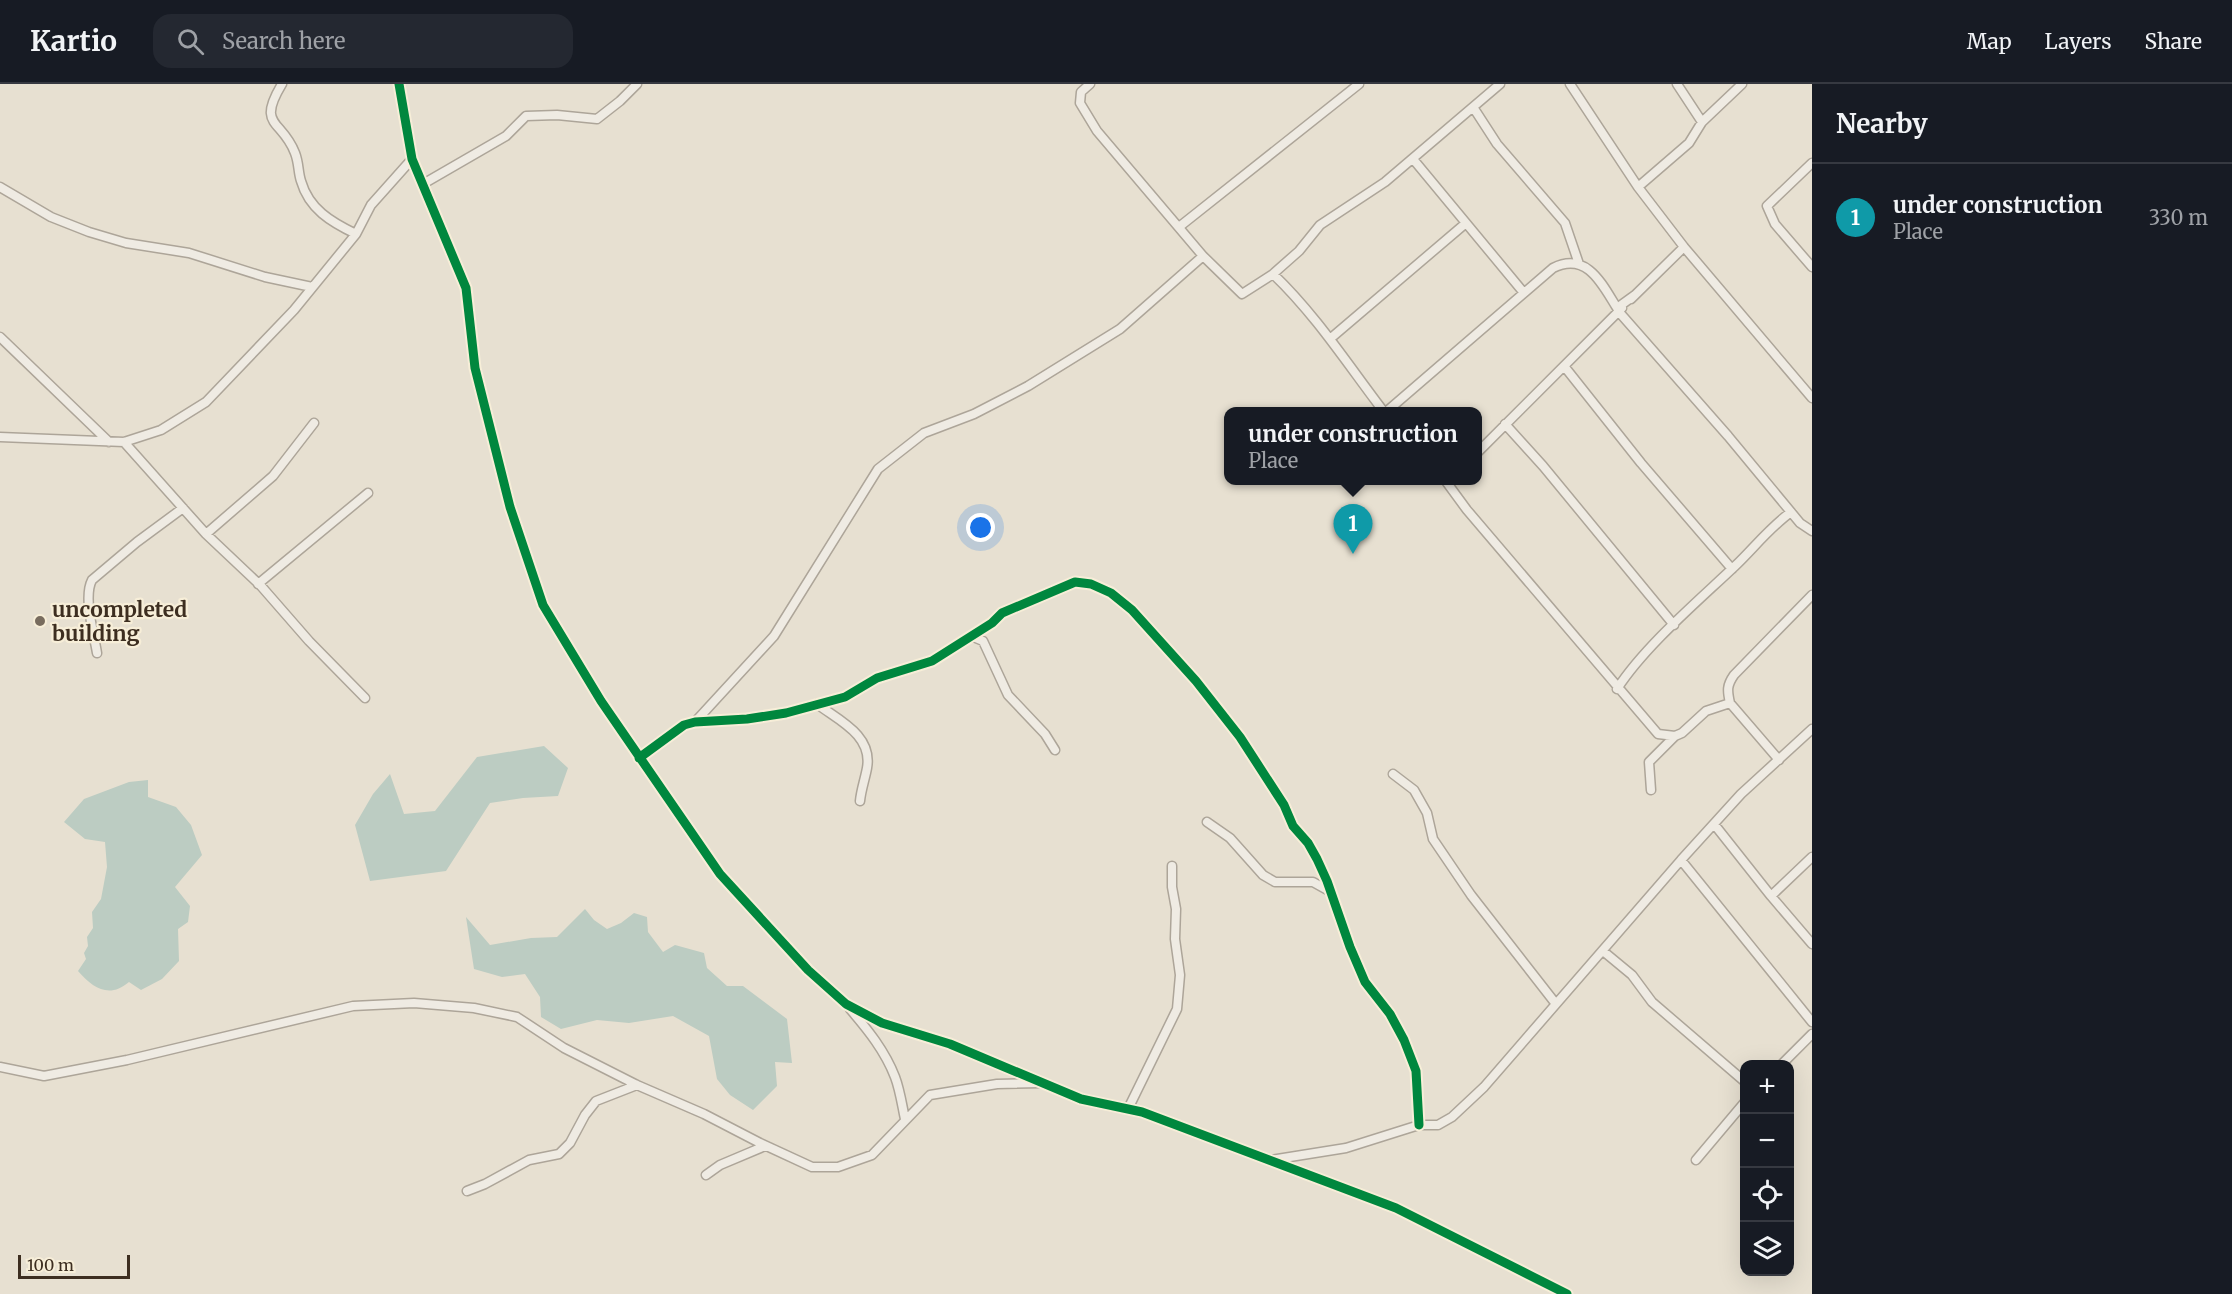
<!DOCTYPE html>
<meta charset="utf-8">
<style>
body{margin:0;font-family:Merriweather,serif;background:#242831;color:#f1f3f6}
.controls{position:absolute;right:18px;bottom:18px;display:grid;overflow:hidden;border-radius:12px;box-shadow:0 6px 24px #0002}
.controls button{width:54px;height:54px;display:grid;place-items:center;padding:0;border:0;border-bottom:2px solid #363941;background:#171b24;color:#f1f3f6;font:30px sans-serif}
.scale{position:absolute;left:18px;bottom:15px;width:112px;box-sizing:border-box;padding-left:6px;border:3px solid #3d2e20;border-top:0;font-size:16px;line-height:21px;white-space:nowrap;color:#3d2e20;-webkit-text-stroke:4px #f7eed8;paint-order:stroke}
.you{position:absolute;left:981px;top:444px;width:21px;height:21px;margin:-15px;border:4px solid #fff;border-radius:50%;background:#1a73e8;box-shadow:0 0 0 9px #1a73e833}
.badge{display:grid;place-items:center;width:39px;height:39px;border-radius:50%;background:#786c5e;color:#fff;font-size:20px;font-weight:700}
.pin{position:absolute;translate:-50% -50px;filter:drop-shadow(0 2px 3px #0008)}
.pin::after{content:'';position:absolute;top:32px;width:21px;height:18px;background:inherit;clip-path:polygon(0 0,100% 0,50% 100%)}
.popup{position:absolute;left:1224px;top:323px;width:258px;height:78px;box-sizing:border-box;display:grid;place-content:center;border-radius:12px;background:#171b24;filter:drop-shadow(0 2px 4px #0005);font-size:20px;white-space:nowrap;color:#9ea1a6}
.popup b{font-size:22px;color:#f1f3f6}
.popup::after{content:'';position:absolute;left:50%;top:100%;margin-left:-12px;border:12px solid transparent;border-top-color:#171b24}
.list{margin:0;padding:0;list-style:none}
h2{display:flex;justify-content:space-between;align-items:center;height:78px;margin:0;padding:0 24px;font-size:26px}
h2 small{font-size:20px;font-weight:400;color:#9ea1a6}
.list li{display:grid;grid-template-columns:39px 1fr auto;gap:18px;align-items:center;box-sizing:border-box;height:108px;padding:0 24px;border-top:2px solid #363941}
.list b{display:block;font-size:22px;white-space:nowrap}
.list p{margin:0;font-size:20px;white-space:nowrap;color:#9ea1a6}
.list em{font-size:20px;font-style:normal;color:#9ea1a6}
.icon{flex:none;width:33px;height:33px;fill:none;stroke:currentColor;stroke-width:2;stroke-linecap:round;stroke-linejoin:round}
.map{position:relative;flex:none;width:1812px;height:1210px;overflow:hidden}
header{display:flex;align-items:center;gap:36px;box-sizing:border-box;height:84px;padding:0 30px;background:#171b24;border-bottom:2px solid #363941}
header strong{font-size:28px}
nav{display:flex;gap:33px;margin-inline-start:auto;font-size:21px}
.search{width:420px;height:54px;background:#242831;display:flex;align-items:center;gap:15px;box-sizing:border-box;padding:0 21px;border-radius:18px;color:#9ea1a6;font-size:22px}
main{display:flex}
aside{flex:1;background:#171b24}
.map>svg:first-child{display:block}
.water{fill:#bcccc2}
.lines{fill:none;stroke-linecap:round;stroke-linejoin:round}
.minor-casing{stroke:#ada599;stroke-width:11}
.minor{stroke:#efebe3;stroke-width:8}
.cycleway-casing{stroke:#f7eed8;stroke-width:13}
.cycleway{stroke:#00873e;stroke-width:9}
.poi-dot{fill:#786c5e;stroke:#f7eed8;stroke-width:2}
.labels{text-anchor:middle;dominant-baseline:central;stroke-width:4.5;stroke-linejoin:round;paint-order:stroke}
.poi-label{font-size:21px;font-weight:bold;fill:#3d2e20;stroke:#f7eed8;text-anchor:start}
</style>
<header>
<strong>Kartio</strong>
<div class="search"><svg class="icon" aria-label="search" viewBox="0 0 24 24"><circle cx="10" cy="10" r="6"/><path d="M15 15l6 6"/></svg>Search here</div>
<nav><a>Map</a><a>Layers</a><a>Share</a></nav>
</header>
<main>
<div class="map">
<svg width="1812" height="1210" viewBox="0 0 1812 1210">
<rect width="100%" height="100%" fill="#e7e0d1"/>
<!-- water -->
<path class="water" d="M544,662L568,684L558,712L523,714L490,719L446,787L370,797L355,741L373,710L390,690L404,730L435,727L477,673Z
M148,696V713L176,723L191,741L202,771L175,803L190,822L188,838L178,845L179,877L162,895L141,906L129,898C109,915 93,904 78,887L86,875L84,869L88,862L87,853L93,844L92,828L101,815L107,783L105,758L85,755L64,738L84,715L129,698Z
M585,825L594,836L607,845L621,839L634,829L647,833L648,848L663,868L675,861L704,869L707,884L727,902H743L787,935L792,979L775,978L777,1002L753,1026L730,1011L717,995L709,952L673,932L629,939L597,936L561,945L541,933L540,913L525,890L502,893L474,885L466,833L490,861L531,854L557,853Z"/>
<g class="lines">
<!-- minor casing -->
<g class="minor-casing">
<path id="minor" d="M282,0C256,43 282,35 295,69C299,79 298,88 301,97C309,125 331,138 356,150
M399,0L412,75L466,204L475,284L510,423L543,521L601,617L720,790L808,886L846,920L882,939L950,960L1081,1015L1142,1028L1396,1124L1567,1210
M1090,0L1081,8L1080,19L1097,47L1203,172
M1570,0L1638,103L1684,163L1812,314
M1473,23L1497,60L1565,139L1579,180
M1702,38L1742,0
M1413,75L1524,209
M1812,79L1767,122L1775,140L1812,183
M423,100L506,52L526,32L557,31L597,35L620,17L637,0
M0,103L51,133L89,148L126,159L189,169L265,193L312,203
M1638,103L1689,59L1702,38L1677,0
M1179,143L1359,0
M1273,190L1299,167L1320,141L1385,98L1500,0
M1631,215L1684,163
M1619,228L1728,352L1800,439L1812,447
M0,253L109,358
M1331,254L1466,139
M1564,282L1641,379L1732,485
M1386,328L1553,184C1587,167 1602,200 1617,224L1635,211
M1505,340L1543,382L1674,541
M0,353L124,358L161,346L206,318L294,226L356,150L371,121L412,75
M124,358L206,450L261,502L309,557L365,614
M1478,368L1622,224
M1445,396L1467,426L1658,650L1675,652L1649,678L1651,706
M206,450L273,392L314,339
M258,500L368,409
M971,552L983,557L1008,611L1045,650L1055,666
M97,569C94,550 83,513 92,496L137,458L183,424
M1617,605C1645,562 1697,518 1735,482C1754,464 1769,444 1791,428
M1730,619C1727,606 1727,601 1734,591L1812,511
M817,620C838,636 873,651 867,684C865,695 861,706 860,717
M695,638L774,552L878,385L924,349L974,330L1028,302L1120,245L1203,172L1242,210L1273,190C1316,231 1348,281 1384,328
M1675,652L1682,649L1706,627L1730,619L1779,676
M639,674L684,641L695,638L747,635L786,629L845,613L877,594L932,577L992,539L1002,529L1075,498L1091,500L1111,509L1132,526L1196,597L1240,653L1284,721L1293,742L1308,759L1317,775L1327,797L1350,863L1365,898L1390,930L1404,956L1416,987L1419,1041
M1393,690L1414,706L1427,729L1433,755L1471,811L1556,920
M1207,738L1230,754L1263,791L1275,798H1313L1331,808
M1714,740L1771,812L1812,860
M1681,776L1812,938
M1771,812L1812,773
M1603,867L1632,891L1652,918L1744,997
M850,925C868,946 885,967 895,993C900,1006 902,1021 905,1035
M1782,980L1812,950
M0,983L44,992L127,976L353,922L414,919L474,924L517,933L564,964L637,1001L704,1030L760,1059L812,1083H838L872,1071L930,1011L997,1000L1041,999
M1128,1025L1177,925L1180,891L1175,855L1176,825L1172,803V782
M1271,1076L1346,1064L1419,1041H1438L1452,1033L1484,1003L1681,776L1741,710L1812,645
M1696,1076L1744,1019
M706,1091L720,1081L765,1062
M467,1107L485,1100L529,1076L559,1070L570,1059L585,1031L596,1017L637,1001"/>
</g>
<!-- minor -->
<use href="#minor" class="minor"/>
<!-- cycleway casing -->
<g class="cycleway-casing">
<path id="cycleway" d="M399,0L412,75L466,204L475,284L510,423L543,521L601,617L720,790L808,886L846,920L882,939L950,960L1081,1015L1142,1028L1396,1124L1567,1210
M639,674L684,641L695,638L747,635L786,629L845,613L877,594L932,577L992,539L1002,529L1075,498L1091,500L1111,509L1132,526L1196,597L1240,653L1284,721L1293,742L1308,759L1317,775L1327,797L1350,863L1365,898L1390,930L1404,956L1416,987L1419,1041"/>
</g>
<!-- cycleway -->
<use href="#cycleway" class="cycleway"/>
</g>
<!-- markers -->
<circle class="poi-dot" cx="40" cy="537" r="6"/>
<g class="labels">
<!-- poi labels -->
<g class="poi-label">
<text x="52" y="525">uncompleted<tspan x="52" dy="24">building</tspan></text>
</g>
</g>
</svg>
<div class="controls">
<button>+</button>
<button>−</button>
<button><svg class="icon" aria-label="locate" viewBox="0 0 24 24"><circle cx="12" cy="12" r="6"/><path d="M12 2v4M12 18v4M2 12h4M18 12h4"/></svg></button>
<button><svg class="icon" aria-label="layers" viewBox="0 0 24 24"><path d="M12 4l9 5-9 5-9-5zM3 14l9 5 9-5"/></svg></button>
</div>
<div class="scale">100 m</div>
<div class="you"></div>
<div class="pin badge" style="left:1353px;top:470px;background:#0f9aa8">1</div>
<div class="popup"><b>under construction</b>Place</div>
</div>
<aside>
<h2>Nearby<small></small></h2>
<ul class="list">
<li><span class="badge" style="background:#0f9aa8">1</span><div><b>under construction</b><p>Place</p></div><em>330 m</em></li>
</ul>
</aside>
</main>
